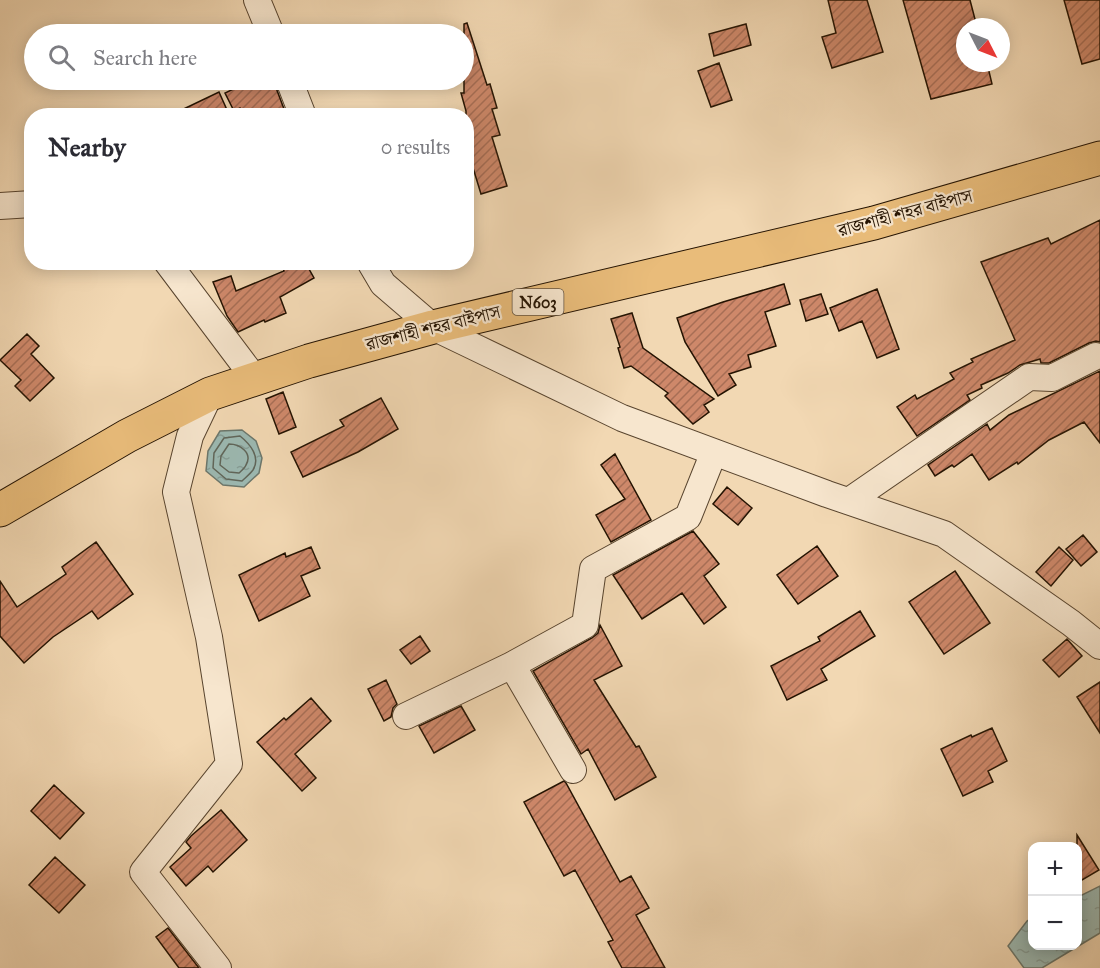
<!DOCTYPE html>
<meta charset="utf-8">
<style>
body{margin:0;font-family:"IM FELL Great Primer","Noto Serif Bengali",serif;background:#f2f2f3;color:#2b2b33}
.controls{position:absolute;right:18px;bottom:18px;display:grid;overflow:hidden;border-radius:12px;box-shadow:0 3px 15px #0003}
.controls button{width:54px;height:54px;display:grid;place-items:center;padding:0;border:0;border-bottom:2px solid #e1e1e2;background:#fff;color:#2b2b33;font:30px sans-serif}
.compass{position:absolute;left:956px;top:18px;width:54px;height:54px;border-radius:50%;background:#fff;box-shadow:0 3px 15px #0003;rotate:132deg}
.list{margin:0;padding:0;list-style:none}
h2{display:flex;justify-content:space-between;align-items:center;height:78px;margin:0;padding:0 24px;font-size:26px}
h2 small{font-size:20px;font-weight:400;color:#7c7c81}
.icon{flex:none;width:33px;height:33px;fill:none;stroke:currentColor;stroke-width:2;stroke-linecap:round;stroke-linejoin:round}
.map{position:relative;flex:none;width:1100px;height:968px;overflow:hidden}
.search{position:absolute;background:#fff;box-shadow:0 3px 15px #0003;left:24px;top:24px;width:450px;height:66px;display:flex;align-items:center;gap:15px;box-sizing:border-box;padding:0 21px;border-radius:33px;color:#7c7c81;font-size:22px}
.panel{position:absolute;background:#fff;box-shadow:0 3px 15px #0003;left:24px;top:108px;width:450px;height:162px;border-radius:24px}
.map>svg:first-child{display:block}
.water{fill:url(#water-ripples);stroke:#6c776c;stroke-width:1.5}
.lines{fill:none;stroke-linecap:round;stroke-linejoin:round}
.shore{stroke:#60665a;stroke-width:1.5}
.building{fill:url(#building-hatch);stroke:#241302;stroke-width:1.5}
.street-casing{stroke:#58442e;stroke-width:28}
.highway-casing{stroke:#241302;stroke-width:35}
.street{stroke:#f7e6ce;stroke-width:26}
.highway{stroke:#e9bc7a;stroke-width:33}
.labels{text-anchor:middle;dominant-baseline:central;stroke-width:4.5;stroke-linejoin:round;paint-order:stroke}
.shield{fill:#f7e6ce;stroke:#63523f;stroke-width:1.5}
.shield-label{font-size:16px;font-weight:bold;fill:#241302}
.street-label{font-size:18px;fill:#241302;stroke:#f7e6ce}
</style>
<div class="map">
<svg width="1100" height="968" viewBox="0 0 1100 968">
<defs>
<pattern id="water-ripples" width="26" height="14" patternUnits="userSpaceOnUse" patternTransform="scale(1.5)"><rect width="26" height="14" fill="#9cb9b2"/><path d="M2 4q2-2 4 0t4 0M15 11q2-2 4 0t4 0" fill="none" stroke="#869e97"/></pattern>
<pattern id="building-hatch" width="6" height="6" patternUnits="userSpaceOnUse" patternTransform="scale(1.5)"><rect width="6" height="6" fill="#ce886a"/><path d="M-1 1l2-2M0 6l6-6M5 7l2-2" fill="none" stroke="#a76e55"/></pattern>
</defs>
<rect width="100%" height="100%" fill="#f2d8b3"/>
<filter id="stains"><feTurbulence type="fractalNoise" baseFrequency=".00333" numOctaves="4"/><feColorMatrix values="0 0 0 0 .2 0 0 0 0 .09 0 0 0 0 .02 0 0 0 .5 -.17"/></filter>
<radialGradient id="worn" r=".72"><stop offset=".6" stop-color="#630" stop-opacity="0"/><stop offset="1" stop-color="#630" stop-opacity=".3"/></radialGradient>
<!-- water -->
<path class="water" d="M242,430L256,441L262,458L259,473L244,487L223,485L206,471L208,451L220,431Z
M1100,886V933L1042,968H1024L1008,946L1027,921L1032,918V946H1078V897Z"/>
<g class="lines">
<!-- shore -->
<path class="shore" d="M240,436C250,444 261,457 253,470C250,474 245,478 242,481L226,479L213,468L214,453L224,438Z
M229,444C240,444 253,453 246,465C245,468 241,471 239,473L229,472L220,465L221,456Z"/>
</g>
<!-- building -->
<path class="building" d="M828,0H867L883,52L832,68L822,37L836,33Z
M903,0H970L977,27H965V63H987L992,84L931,99Z
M1064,0H1100V59L1082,64Z
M467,23L487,85L490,84L497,108L492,109L500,135L492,137L507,186L481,194L466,145V111L461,93H464V24Z
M746,24L751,45L714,56L709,34Z
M719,63L732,100L711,107L698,71Z
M252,80H274L275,85L284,109L272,116H244L240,108L234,111L225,93Z
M219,92L227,110L217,116H169Z
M1100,220V342L1096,341L1089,343L1049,363H1041L1040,359L1020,365L1008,373L981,385L982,388L967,395L970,400L917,436L897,407L915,395L917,399L954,379L950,373L973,362L971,359L1015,340L981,262L1048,238L1051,244Z
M279,262H305L314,278L280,297L286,313L265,322L264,320L238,332L227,316L213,282L231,276L236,291L284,271Z
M784,284L790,304L765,312L776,346L748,355L751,367L729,374L736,385L718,396L685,342L677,318L723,302Z
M877,289L899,349L877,358L862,321L839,331L830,308Z
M821,294L828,314L806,321L800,300Z
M632,313L643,348L714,399L704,405L709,412L693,424L665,396L668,393L631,366L624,368L618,348L620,347L611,319Z
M27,334L39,346L31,354L54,378L30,401L15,386L21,380L0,360Z
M1100,371V443L1084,422L1049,440L1018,464L1017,462L989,480L972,454L954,467L952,465L935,476L928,465L987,424L990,430L1009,415Z
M283,392L296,427L279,434L266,399Z
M381,398L398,429L358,452L303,477L291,452L344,426L340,420Z
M615,454L651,520L611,542L596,515L625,499L601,465Z
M727,487L752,508L738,525L713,504Z
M693,531L719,564L704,576L726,607L704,624L682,593L642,619L613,575Z
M1083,535L1097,552L1081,566L1066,549Z
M96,542L133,594L98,619L92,611L53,637L24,663L0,636V581L17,607L66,574L62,567Z
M817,546L838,576L798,604L777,575Z
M311,547L320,568L301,576L310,596L259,621L239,575L285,553L286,557Z
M1059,547L1073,560L1051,586L1036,572Z
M955,571L990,623L944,654L909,602Z
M860,611L875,636L821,669L827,680L787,700L771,666L820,641L818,637Z
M600,625L622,666L594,680L636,747L639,746L656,777L615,800L588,749L581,754L533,671L592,638L598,633Z
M420,636L430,651L411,664L400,650Z
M1067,639L1082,656L1059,677L1043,660Z
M386,680L397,704L393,708L391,717L384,721L368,689Z
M1100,682V733L1077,697Z
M311,698L331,721L295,754L316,778L302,791L257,742L284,718L286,720Z
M461,706L475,730L434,753L419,726Z
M992,728L1007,761L988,771L993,782L963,796L941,749L971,735L972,737Z
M564,781L566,783L620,882L631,876L649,908L636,915L665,968H622L608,942L613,940L575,870L564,876L524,802Z
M54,785L84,813L60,839L31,811Z
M221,810L247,840L213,872L208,866L186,886L170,867L191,848L186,842L191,836Z
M1077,835L1099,870L1077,883Z
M55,857L85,885L59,913L29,885Z
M168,928L199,968H179L156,937Z"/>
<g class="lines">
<!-- street casing -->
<g class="street-casing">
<path id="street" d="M257,0L271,34
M289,80L303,116
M0,206L32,204
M167,262L255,379
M370,262L383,284L433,327L622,418L827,494L944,534L1071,623L1100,646
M210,394L190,436L176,492L209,637L229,764L143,872L218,968
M849,501L1029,377L1052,378L1096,356
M406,716L512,665
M573,770L512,665L585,625L593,569L688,517L714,452"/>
</g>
<!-- highway casing -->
<g class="highway-casing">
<path id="highway" d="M0,510L127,436L210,394L309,361L433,327L874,223L1100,158"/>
</g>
<!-- street -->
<use href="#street" class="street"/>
<!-- highway -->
<use href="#highway" class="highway"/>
</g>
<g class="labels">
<!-- shield labels -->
<rect class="shield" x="512.5" y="289" width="51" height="26" rx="4.5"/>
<g class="shield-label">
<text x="538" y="302">N603</text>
</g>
<!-- street labels -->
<g class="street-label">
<text transform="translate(905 213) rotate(-15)">রাজশাহী শহর বাইপাস</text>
<text transform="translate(433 328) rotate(-14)">রাজশাহী শহর বাইপাস</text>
</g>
</g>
<rect width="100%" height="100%" filter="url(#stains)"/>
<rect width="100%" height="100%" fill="url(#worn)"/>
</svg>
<div class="controls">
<button>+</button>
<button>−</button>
</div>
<svg class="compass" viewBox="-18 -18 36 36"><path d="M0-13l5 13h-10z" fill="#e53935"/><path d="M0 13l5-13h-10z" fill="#7c7c81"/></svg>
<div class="search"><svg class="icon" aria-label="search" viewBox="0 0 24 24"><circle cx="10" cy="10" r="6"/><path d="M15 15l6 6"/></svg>Search here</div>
<section class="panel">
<h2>Nearby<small>0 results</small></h2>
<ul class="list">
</ul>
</section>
</div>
